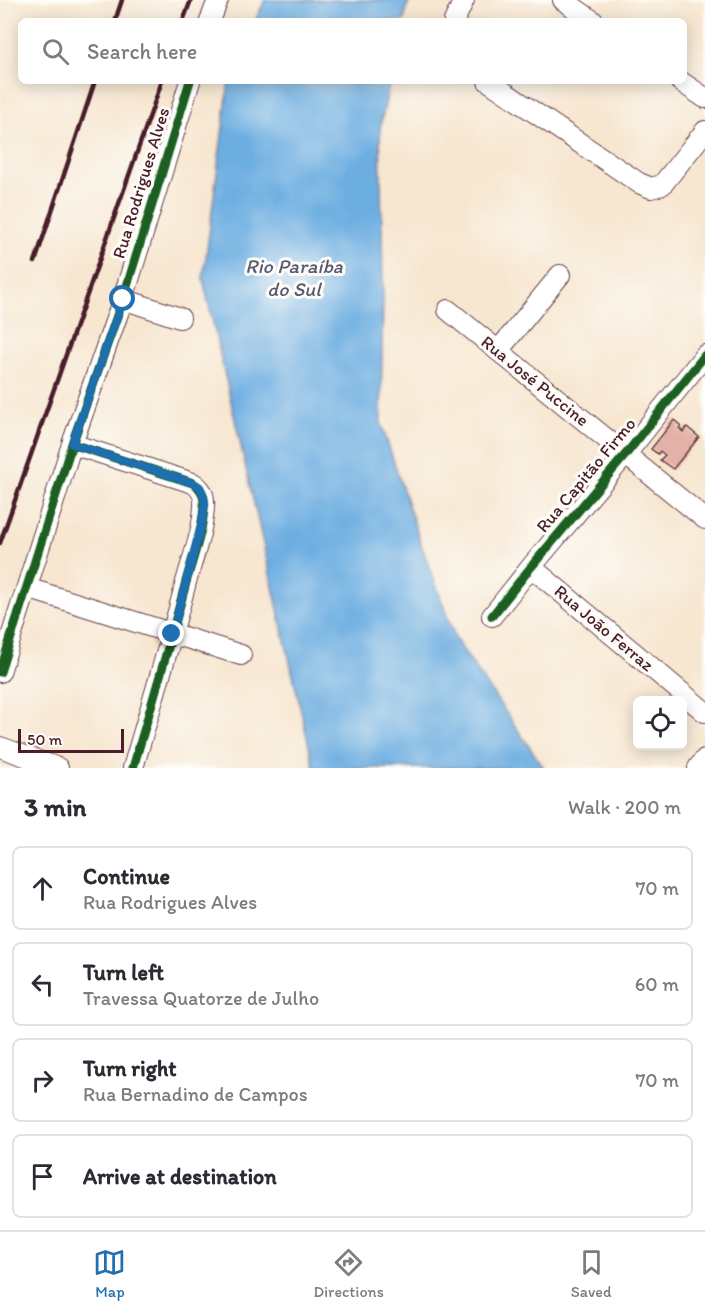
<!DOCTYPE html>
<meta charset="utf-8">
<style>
body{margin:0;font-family:Itim,sans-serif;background:#f2f2f3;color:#2b2b33}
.controls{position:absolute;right:18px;bottom:18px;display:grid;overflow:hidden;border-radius:9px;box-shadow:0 3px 15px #0003}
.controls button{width:54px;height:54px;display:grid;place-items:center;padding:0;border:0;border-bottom:2px solid #e1e1e2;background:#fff;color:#2b2b33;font:30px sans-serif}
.scale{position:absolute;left:18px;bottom:15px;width:106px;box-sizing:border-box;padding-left:6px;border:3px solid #4a1f2b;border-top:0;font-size:16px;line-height:21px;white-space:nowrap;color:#4a1f2b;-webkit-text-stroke:4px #fdfcf7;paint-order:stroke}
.stop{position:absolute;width:18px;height:18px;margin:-14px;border:4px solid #1f6fb2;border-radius:50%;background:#fff}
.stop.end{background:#1f6fb2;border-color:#fff;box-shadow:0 2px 6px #0008}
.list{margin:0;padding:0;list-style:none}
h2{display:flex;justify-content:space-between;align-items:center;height:78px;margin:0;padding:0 24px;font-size:26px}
h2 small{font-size:20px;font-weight:400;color:#7c7c81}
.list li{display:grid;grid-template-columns:39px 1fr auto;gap:18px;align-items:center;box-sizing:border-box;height:84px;margin:0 12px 12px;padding:0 12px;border:2px solid #e1e1e2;border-radius:9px}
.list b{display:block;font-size:22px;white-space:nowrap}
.list p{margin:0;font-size:20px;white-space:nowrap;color:#7c7c81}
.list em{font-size:20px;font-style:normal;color:#7c7c81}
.icon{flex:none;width:33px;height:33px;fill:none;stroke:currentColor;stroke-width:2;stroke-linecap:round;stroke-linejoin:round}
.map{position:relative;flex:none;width:705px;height:768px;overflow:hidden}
.search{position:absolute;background:#fff;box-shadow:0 3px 15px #0003;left:18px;right:18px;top:18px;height:66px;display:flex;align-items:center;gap:15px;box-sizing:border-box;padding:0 21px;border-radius:9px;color:#7c7c81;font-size:22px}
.sheet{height:462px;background:#fff}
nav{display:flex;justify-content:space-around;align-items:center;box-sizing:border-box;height:84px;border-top:2px solid #e1e1e2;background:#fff;font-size:16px;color:#7c7c81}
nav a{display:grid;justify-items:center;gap:3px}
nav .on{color:#1f6fb2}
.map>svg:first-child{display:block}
.water{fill:#6daee1;stroke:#5c6686;stroke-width:1.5}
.building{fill:#e4b1a7}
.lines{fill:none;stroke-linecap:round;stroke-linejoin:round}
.minor-casing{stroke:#643d44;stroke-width:22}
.minor{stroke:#fff;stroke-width:20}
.rail{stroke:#4a1f2b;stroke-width:4.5}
.cycleway-casing{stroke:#fdfcf7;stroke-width:13}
.cycleway{stroke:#1b5e20;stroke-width:9}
.route{stroke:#1f6fb2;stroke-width:8}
.labels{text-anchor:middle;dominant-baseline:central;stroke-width:6;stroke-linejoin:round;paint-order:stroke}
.street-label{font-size:18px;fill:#4a1f2b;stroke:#fdfcf7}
.water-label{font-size:20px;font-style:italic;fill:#585874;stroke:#fdfcf7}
</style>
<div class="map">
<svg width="705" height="768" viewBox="0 0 705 768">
<rect width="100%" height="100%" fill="#fdfcf7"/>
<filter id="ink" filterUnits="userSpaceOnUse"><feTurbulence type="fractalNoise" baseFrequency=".0167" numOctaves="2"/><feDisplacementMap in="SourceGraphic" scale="12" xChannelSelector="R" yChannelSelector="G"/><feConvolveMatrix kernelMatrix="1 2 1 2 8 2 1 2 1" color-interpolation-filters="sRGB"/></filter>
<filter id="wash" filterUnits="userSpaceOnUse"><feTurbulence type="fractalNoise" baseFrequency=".008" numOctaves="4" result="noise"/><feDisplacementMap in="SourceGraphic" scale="24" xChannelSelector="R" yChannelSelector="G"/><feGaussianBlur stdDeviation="1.35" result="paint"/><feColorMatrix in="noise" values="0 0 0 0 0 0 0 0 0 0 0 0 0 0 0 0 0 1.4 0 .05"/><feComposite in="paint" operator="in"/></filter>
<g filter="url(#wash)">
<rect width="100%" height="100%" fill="#f7e6d0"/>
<!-- water -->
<path class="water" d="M265,0H410L407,7L404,21H255Z
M229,81H390L380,128L383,286L381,423L423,550L456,640L544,768H314L203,279Z"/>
<g id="blocks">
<!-- building -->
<path class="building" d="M674,420L681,426L679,428L683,432L687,427L699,437L673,469L660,460L665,455L660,451L658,454L651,449Z"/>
</g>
</g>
<g filter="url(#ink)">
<use href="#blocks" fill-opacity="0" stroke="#643d44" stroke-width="1.5"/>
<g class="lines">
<!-- minor casing -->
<g class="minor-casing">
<path id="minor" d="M563,0L593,21
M210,21L218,0
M454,21L464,0
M488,81L639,183L651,188L662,185L705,131
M680,81L705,98
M123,299L180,318
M448,310L705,519
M498,351L560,275
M72,444L193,483C201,488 205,495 204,506C203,531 193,557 186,582C170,644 151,706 133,768
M531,567L705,712
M27,588L241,655
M492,616L531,567L626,454L705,355
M0,672L72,444L123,299L190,81
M0,747L58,768
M698,768L705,759"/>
</g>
<!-- minor -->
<use href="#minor" class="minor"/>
<!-- rail -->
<path class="rail" d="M115,21L122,0
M183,21L191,0
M35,262L95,81
M0,543L162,81"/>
<!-- cycleway casing -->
<g class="cycleway-casing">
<path id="cycleway" d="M72,444L193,483C201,488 205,495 204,506C203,531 193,557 186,582C170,644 151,706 133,768
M492,616L531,567L626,454L705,355
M0,672L72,444L123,299L190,81"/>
</g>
<!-- cycleway -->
<use href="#cycleway" class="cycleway"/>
</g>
</g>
<g class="lines" filter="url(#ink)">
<!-- route -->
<path class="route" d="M123,299L72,444L193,483L200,487L203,494L205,504L201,526L172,634"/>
</g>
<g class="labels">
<!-- street labels -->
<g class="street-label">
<text transform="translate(141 183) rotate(-73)">Rua Rodrigues Alves</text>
<text transform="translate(535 381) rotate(39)">Rua José Puccine</text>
<text transform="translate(586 475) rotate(-50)">Rua Capitão Firmo</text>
<text transform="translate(604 628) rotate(40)">Rua João Ferraz</text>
</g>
<!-- water labels -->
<g class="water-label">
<text x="294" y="266">Rio Paraíba<tspan x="294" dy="23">do Sul</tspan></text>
</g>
</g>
</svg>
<div class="controls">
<button><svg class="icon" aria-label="locate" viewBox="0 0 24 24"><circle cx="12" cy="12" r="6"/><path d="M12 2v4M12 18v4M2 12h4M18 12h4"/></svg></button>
</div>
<div class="scale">50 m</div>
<div class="stop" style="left:123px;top:299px"></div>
<div class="stop end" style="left:172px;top:634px"></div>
<div class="search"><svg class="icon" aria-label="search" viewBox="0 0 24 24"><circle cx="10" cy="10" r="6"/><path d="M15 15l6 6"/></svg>Search here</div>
</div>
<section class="sheet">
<h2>3 min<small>Walk · 200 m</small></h2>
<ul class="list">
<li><svg class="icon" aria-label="ahead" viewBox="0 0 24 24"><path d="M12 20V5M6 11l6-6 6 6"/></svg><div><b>Continue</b><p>Rua Rodrigues Alves</p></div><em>70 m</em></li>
<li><svg class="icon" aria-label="left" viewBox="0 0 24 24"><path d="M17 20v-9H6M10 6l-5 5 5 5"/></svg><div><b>Turn left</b><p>Travessa Quatorze de Julho</p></div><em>60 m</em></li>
<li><svg class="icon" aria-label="right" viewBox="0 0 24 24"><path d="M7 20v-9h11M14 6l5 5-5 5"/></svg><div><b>Turn right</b><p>Rua Bernadino de Campos</p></div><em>70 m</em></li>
<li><svg class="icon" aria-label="arrive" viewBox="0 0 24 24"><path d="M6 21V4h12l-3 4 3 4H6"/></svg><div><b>Arrive at destination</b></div></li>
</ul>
</section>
<nav>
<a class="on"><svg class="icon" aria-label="map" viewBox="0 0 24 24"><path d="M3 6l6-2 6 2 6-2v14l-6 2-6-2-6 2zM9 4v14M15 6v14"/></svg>Map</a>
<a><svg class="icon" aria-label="directions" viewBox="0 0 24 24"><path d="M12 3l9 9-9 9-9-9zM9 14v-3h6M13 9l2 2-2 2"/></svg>Directions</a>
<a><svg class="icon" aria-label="saved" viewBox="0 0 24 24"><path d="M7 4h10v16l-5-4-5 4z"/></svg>Saved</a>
</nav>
